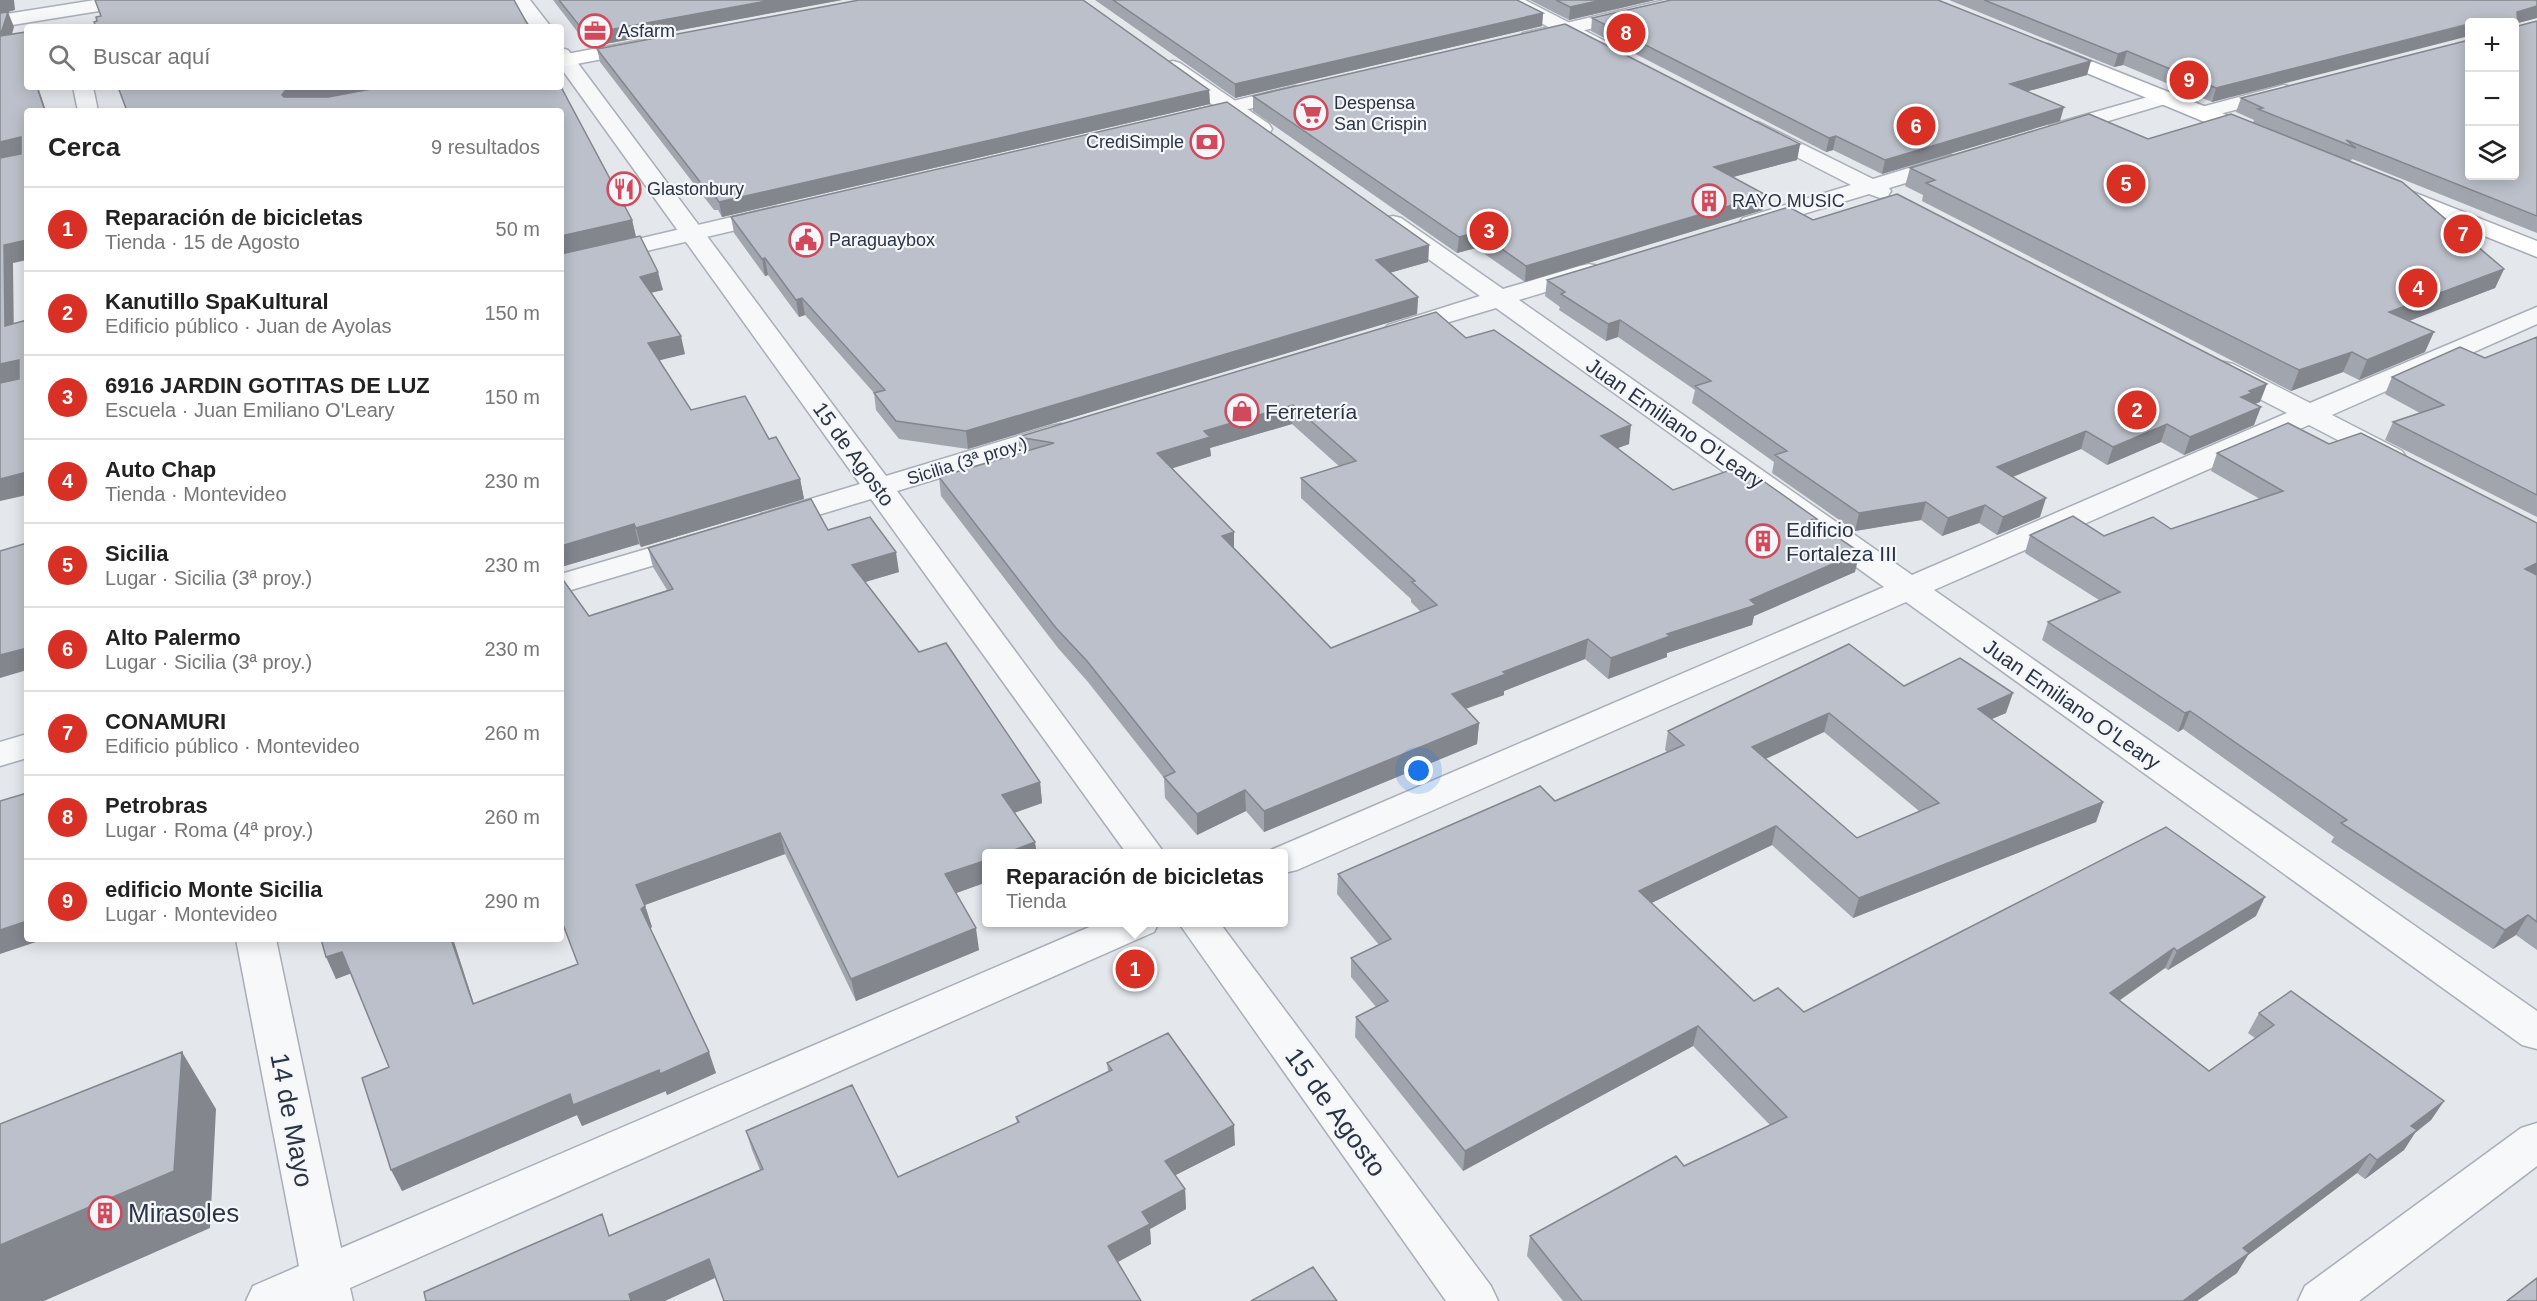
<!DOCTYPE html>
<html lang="es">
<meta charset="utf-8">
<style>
body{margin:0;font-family:Helvetica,sans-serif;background:#f6f6f6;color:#222}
.controls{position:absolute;right:18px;top:18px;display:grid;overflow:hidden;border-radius:6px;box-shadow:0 3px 15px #0003}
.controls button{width:54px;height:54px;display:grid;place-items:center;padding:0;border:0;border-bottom:2px solid #e0e0e0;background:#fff;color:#222;font:30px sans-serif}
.you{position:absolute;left:1419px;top:771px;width:21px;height:21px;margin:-15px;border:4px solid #fff;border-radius:50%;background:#1a73e8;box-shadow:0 0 0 9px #1a73e833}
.badge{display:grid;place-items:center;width:39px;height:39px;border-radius:50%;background:#d93025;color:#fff;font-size:20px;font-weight:700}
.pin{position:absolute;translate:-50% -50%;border:3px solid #fff;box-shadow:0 2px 6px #0006}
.popup{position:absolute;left:982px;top:849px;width:306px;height:78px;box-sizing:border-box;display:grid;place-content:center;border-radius:6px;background:#fff;filter:drop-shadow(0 2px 4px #0005);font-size:20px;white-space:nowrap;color:#767676}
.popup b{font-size:22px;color:#222}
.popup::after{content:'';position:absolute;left:50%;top:100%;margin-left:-12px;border:12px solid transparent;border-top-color:#fff}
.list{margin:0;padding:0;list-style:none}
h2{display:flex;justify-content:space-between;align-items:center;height:78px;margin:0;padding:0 24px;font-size:26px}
h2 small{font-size:20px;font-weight:400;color:#767676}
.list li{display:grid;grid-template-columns:39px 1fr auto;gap:18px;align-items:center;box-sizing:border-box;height:84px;padding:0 24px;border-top:2px solid #e0e0e0}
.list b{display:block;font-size:22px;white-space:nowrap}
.list p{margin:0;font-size:20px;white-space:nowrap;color:#767676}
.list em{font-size:20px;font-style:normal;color:#767676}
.icon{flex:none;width:33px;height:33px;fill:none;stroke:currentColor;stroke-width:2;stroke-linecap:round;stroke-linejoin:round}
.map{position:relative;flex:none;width:2537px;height:1301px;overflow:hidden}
.search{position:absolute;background:#fff;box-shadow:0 3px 15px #0003;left:24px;top:24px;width:540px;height:66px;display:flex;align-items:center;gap:15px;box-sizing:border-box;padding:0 21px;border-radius:6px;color:#767676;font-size:22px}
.panel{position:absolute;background:#fff;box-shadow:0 3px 15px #0003;left:24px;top:108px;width:540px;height:834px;border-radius:6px}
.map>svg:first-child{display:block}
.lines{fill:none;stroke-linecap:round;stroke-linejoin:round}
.minor-casing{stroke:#a9aeb7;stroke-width:3}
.tertiary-casing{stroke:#a9aeb7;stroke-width:3}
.secondary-casing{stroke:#a9aeb7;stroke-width:3}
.primary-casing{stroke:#a3abb8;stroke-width:3}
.minor{fill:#f7f8fa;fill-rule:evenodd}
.tertiary{fill:#f7f8fa;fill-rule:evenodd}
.secondary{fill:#fff;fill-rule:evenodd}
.primary{fill:#fff;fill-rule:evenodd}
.wall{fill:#a1a5ae;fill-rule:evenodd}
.shaded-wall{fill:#83868d}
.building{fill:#bbc0ca;stroke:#83868d;stroke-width:1.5;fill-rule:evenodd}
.labels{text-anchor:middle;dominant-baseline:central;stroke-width:4.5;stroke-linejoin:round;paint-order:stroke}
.far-poi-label{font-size:18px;fill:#2b3445;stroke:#f4f6f9;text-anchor:start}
.far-street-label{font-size:18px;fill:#2b3445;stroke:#f4f6f9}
.poi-label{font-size:21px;fill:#2b3445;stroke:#f4f6f9;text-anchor:start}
.street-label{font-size:21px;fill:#2b3445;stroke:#f4f6f9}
.near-street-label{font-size:26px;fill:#2b3445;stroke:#f4f6f9}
.near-poi-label{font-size:26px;fill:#2b3445;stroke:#f4f6f9;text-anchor:start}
</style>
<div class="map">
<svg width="2537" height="1301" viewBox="0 0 2537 1301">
<rect width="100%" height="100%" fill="#e4e7ec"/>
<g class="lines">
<!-- minor casing -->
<g class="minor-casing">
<path id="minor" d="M95,0H139L137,4L130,6L0,27V15Z
M512,0H530L551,27H531Z
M1502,0H1525L1605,41L1608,45L1605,49H1591L1504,4Z
M561,48L568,50L886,476L1051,426L1061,424L1071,426L1075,432L1071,438L897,491L1165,854H1127L871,499L772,529L761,526L757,520L761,514L860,484L561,68Z
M1173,61L1180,63L1269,124L1272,129L1269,134L1261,135L1253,134L1166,71L1163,67L1166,63Z
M2284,85L2291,87L2294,91L2291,95L2201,119L2194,117L2190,113L2194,109Z
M73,87H93L98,111H78Z
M2165,92L2172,94L2175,98L2172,102L2058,136L2050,135L2047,130L2050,125Z
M1758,122L1873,179L1951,155L1959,157L1962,162L1959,167L1889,188L1891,191L1888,196L1880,198L1869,194L1751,230L1743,228L1739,223L1743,218L1851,185L1750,133L1747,128L1750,123Z
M1393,216L1401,218L1503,289L1580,266L1589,264L1598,266L1601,271L1598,276L1519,300L1912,575L2287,413L2215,376L2211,370L2215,364L2224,362L2233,364L2310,403L2537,307V324L2332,415L2402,451L2406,457L2402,463L2392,466L2382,463L2309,425L1934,590L2537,1011V1049L2522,1045L1906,602L1297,870L1284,873V854H1269L1271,850L1884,587L1496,308L1406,335L1397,338L1388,335L1384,330L1388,325L1480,296L1385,228L1381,223L1385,218Z
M694,535L705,538L709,544L705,550L561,593V574Z
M27,734V758L0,766V742Z
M1101,922H1159L1154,932L350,1288L353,1301H246L253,1286L299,1266L236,939H276L341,1248Z
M1178,922H1219L1491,1286L1498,1301H1446Z
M2537,1123V1166L2359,1301H2298L2305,1286L2521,1128Z"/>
</g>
<!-- tertiary casing -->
<g class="tertiary-casing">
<path id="tertiary" d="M1665,0H1698L1696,4L1530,43L1523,41L1520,37L1523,33Z
M1295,86L1302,88L1305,92L1302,96L1191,123L1184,121L1180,117L1184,113Z
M775,207L783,209L787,214L783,219L561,271V257Z"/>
</g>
<!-- secondary casing -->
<g class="secondary-casing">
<path id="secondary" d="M642,40L649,42L652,46L649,50L561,67V55Z"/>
</g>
<!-- primary casing -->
<g class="primary-casing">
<path id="primary" d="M2048,44L2264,130L2267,135L2264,140L2256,141L2248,140L2041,54L2038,50L2041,46Z
M2390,183L2537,241V257L2382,195L2379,190L2382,185Z"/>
</g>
<!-- minor -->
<use href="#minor" class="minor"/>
<!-- tertiary -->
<use href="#tertiary" class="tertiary"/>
<!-- secondary -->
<use href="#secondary" class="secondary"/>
<!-- primary -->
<use href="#primary" class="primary"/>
</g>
<!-- wall -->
<path class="wall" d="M553,0H842L589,47Z
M1095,0H1517L1543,13L1542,26L1235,98Z
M1530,0H1655L1569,20Z
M1949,0H2537V18L2518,23V26L2537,21V233L2352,159L2350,162L2504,269L2495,288L2409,321L2425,352L2359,380L2343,372L2291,391L1922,201L1923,195L1905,186L1910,168L2148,139L2253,123L2254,120L2236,112L2241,98L2469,176L2514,22H2469L2212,102L2123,65L2114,67Z
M1592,18L2087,75L2028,91L2060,121L1882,174L1833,150L1826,152L1591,31Z
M597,49L1209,90L1210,104L722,217L718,210H714L600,62Z
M1253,96L1800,144L1797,160L1732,177L1763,210L1525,282L1476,248L1457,253L1253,111Z
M561,111L632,220L636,237L663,290L651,293L685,354L659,360L691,410L769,439L800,479L804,499L641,547L639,544L561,567Z
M731,217L1429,245L1428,262L1389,273L1418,297L1417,314L968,449L899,439L876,410L874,393L805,315L799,317L768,275L765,276L734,233Z
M1813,220L2260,402L2254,404V425L2184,455L2161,442L2107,465L2081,449L2013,477L2040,517L1997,535L1979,523L1942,536L1921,520L1855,531L1772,473L1774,462L1692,403L1695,390L1618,337L1606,341L1559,310L1560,307L1545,296L1547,280Z
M2537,337V517L2385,440L2393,422L2420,413L2385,394L2392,377L2485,358Z
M1466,338L1629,444L1618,448L1673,490L1817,519L1816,523L1855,572L1754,616L1752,625L1667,653V657L1608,679L1585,659L1504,691V695L1466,709L1479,723L1477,744L1264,832L1246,811L1197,835L1165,798L1164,778L1088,682L1058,648L941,496L939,477L1020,453L1018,437ZM1292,424L1340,467L1301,478V498L1411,599V602L1421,612L1331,648L1234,548L1172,468L1211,456L1210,448Z
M2329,444L2537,523V950L2516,935L2493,949L2331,842L2334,837L2183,729L2178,732L2042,640L2048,622L2099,600L2025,553L2030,535L2104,536L2171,529L2260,499L2211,471L2217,453Z
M828,530L899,572L865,582L919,652L1040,782L1042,803L1014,813L987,854V882L956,893L979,950L856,1001L785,854L645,905L652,927L650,928L716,1073L667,1095L666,1091L582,1126L577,1115L402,1191L389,1067L351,973L336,979L321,939H453L474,1004L578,965L561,921V577L589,616L667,590L653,567L648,548Z
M1904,686L2006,713L1991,719L2103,802L2096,822L1853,918L1772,845L1651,903L1754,1001L1804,1012L2256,916L2168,970L2165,968L2119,1001L2209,1071L2255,1038L2248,1033L2259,1013L2444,1101L2431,1120L2415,1132L2404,1150L2365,1179L2357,1173L2248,1255L2237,1273L2197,1301H1563L1527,1256L1530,1236L1684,1166L1770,1125L1693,1046L1463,1171L1355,1037L1356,1017L1376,1007L1351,977V958L1379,945L1337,894L1338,874L1555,801L1667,752L1665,750L1668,731ZM1824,732L1919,811L1857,838L1765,759Z
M1107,1063L1235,1145L1175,1175L1185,1189L1186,1209L1150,1229L1151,1244L1118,1262L1141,1301H724L715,1278L610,1235L760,1170L752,1150L746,1131L898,1177L1017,1123L1016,1117L1108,1071Z"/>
<!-- shaded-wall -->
<path class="shaded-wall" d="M0,0H14L15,10L8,12L14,27L7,51L0,36Z
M772,0H842L589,47L586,34Z
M1602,0H1655L1569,20L1570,7Z
M2537,6V18L2514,24L2517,12Z
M1543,13L1542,26L1235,98V84Z
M2469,24V36L2212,102L2216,88Z
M26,32L27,33V57L25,52Z
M2127,51L2123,65L2114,67L2118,54Z
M2091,61L2087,75L2007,97L2010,84Z
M37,87H38L46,111H45Z
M294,87H382L291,106L282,95L286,90Z
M1209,90L1210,104L722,217L719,202Z
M2064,107L2060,121L1882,174L1885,160Z
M1836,136L1833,150L1826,152L1829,138Z
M21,137L27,155L0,160V142Z
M1800,144L1797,160L1711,183L1714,167Z
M1766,195L1763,210L1525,282L1526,266Z
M632,220L636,237L561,255V236Z
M1478,232L1476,248L1457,253L1459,237Z
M27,240V260L13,263L14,344L5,326L4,245Z
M1429,245L1428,262L1375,277L1376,260Z
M765,258L768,275L765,276L762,259Z
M2504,269L2495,288L2380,332L2389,312Z
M658,272L663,290L644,294L640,277Z
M1418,297L1417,314L968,449L966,431Z
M802,298L805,315L799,317L796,300Z
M1620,320L1618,337L1606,341L1608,324Z
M2434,332L2425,352L2359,380L2367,360Z
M681,336L685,354L653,362L648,343Z
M2352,352L2343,372L2291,391L2299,370Z
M19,360L27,376L0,385V364Z
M2267,384L2260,402L2247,407L2241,397L2249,391Z
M1293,405L1292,424L1210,448L1211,456L1158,473L1157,453L1204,431Z
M2261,407L2254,425L2184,455L2190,437Z
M2167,424L2161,442L2107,465L2113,447Z
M1631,425L1629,444L1598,455L1601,436Z
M2086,431L2081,449L1992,485L1997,467Z
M27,472V495L0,501V479Z
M800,479L804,499L641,547L636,528Z
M2046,498L2040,517L1997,535L2003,517Z
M1926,502L1921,520L1855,531L1859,513Z
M1985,505L1979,523L1942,536L1948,518Z
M634,524L639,544L561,567V546Z
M1234,532V552L1222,536Z
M896,552L899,572L855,585L852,565Z
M1860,552L1855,572L1754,616L1752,625L1667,653V657L1608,679L1611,658Z
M2537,563V576L2525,569Z
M1588,639L1585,659L1504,691V695L1450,714L1452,694L1503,672Z
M27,648V670L0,678V655Z
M2013,693L2006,713L1971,728L1978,709Z
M2190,711L2183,729L2178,732L2185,713Z
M1829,713L1824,732L1748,767L1752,747Z
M1479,723L1477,744L1264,832V811Z
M1040,782L1042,803L1005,816L1002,795Z
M1245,790L1246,811L1197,835V814Z
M2103,802L2096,822L1853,918L1859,898Z
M1776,826L1772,845L1635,911L1639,891Z
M780,833L785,854L642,906L636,885Z
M1035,842L1037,854H1004Z
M987,860V882L948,896L945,874Z
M2265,897L2256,916L2168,970L2177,951Z
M645,906L652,927L647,930L641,909Z
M2528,915L2516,935L2493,949L2505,930Z
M27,921V939H45L0,954V930Z
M976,928L979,950L856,1001L851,979Z
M451,939H453L481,1026L473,1004Z
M2174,948L2165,968L2101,1013L2110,993Z
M342,952L352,973L336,979L326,957Z
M1698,1026L1693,1046L1463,1171L1465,1151Z
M182,1052L216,1109L210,1228L44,1301H0V1245Z
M709,1052L716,1073L667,1095L660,1074Z
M659,1070L666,1091L582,1126L577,1115L402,1191L391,1170L570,1094Z
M2444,1101L2431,1120L2415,1133L2404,1150L2365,1179L2377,1160L2411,1126Z
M1234,1125L1235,1145L1166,1180L1165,1161Z
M2370,1154L2357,1173L2248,1255L2237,1273L2197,1301H2183L2243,1248Z
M1185,1189L1186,1209L1150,1229L1151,1244L1110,1266L1108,1246L1142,1212Z
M709,1259L715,1278L665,1301H631L629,1294Z"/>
<!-- building -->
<path class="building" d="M95,0H514L529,27H96L94,22L97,21L96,17L101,16Z
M559,0H772L586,34Z
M859,0H1083L1209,90L719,202L715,196H711L597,49Z
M1113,0H1517L1543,13L1235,84Z
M1556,0H1602L1570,7Z
M1671,0H1938L2091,61L2010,84L2064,107L1885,160L1836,136L1829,138L1592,18Z
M1984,0H2537V6L2517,12L2518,26L2537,21V216L2346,140L2356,148L2258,109L2263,108L2241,98L2469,40V176H2514V22H2469V24L2216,88L2127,51L2118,54Z
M8,12L0,36V13Z
M1565,24L1800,144L1714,167L1766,195L1526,266L1478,232L1459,237L1253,96Z
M26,32L25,52L27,57V87H37L45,111H27V240L4,245L5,326L27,320V472L0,479V383L19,379V360L0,364V158L21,154V137L0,142V36Z
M118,87H294L286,90L282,95L284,97H328L382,87H561L632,220L561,236V111H127Z
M1227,102L1429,245L1376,260L1418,297L966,431L896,421L874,393L885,390L802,298L796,300L765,258L762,259L731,217Z
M2089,114L2148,139L2231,114L2402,182L2504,269L2389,312L2434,332L2367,360L2352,352L2299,370L1926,183L1935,180L1910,168Z
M1897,194L2267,384L2249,391L2252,393L2241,397L2261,407L2190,437L2167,424L2113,447L2086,431L1997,467L2046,498L2003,517L1985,505L1948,518L1926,502L1859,513L1775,455L1787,451L1695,386L1711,381L1620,320L1608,324L1561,294L1565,292L1547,280L1789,207L1813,220Z
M640,236L658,272L640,277L681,336L648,343L691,410L745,396L769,439L776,437L800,479L636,528L634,524L561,546V254Z
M1436,312L1466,338L1494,330L1631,425L1601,436L1673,490L1742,466L1817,519L1811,520L1860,552L1750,600L1756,605L1667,634L1670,636L1611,658L1588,639L1503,672L1506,674L1452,694L1479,723L1264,811L1245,790L1197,814L1164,777L1175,772L1087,661L1056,628L939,477L1054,443L1018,437ZM1293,405L1356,461L1301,478L1415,581L1412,582L1437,605L1331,648L1222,536L1234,532L1157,453L1210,437L1204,431Z
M2537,337V495L2393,422L2444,405L2392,377L2460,347L2485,358Z
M2288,423L2329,444L2361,433L2537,523V563L2525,569L2537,575V922L2528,915L2505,930L2341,823L2347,820L2190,711L2185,713L2048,622L2120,592L2030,535L2073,516L2104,536L2153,517L2171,529L2283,491L2217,453Z
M811,499L828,530L870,517L896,552L852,565L919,652L946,643L1040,782L1002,795L1035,842L1004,854H987V860L945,874L976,928L851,979L780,833L636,885L645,906L641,909L709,1052L660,1074L659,1070L573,1105L570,1094L391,1170L362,1078L389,1067L342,952L326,957L321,939H451L473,1004L578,964L561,919V577L589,616L673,589L648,548Z
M27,543V648L0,655V551Z
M1849,644L1904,686L1960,658L2013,693L1978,709L2103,802L1859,898L1776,826L1639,891L1754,1001L1778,988L1804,1012L2166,827L2265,897L2177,951L2174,948L2110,993L2209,1071L2274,1025L2259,1013L2291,991L2444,1101L2411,1126L2417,1130L2377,1160L2370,1154L2243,1248L2249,1253L2216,1276L2183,1301H1582L1530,1236L1676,1156L1684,1166L1787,1117L1698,1026L1465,1151L1356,1017L1388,1001L1351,958L1391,939L1338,874L1540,786L1555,801L1684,745L1668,731ZM1829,713L1939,803L1857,838L1752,747Z
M27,793V921L0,930V801Z
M1168,1033L1234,1125L1165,1161L1185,1189L1142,1212L1150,1224L1108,1246L1141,1301H724L709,1259L629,1294L631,1301H426L424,1292L602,1214L609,1236L763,1169L746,1131L852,1085L898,1177L1019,1122L1016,1117L1112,1070L1107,1063Z
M182,1052L174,1171L0,1245V1124Z
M1313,1267L1337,1301H1251Z
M2537,1278V1301H2507Z"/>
<!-- icons -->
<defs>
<g id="office-ring" transform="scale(1.725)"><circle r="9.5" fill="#f4f6f9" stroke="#d1495b" stroke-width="1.5"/><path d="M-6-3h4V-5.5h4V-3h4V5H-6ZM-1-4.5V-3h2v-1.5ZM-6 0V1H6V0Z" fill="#d1495b"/></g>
<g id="supermarket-ring" transform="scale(1.725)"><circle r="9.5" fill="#f4f6f9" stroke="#d1495b" stroke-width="1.5"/><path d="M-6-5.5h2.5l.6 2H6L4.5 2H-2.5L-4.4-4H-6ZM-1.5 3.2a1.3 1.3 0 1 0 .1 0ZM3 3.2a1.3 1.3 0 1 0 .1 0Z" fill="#d1495b"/></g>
<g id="bank-ring" transform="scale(1.725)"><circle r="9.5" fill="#f4f6f9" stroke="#d1495b" stroke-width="1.5"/><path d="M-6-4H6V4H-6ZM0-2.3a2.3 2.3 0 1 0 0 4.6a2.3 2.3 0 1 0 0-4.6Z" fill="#d1495b"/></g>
<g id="restaurant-ring" transform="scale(1.725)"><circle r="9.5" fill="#f4f6f9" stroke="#d1495b" stroke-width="1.5"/><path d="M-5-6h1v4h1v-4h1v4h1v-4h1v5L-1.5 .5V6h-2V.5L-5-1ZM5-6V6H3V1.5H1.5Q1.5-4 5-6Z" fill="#d1495b"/></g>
<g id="building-ring" transform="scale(1.725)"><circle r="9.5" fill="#f4f6f9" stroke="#d1495b" stroke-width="1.5"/><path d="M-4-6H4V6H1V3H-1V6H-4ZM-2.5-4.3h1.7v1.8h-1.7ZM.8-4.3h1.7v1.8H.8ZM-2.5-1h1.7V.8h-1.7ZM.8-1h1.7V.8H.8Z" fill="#d1495b"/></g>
<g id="civic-ring" transform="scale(1.725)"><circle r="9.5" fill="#f4f6f9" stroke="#d1495b" stroke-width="1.5"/><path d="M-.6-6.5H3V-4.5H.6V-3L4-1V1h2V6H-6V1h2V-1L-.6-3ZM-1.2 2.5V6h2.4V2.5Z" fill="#d1495b"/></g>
<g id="shop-ring" transform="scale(1.725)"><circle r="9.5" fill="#f4f6f9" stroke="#d1495b" stroke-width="1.5"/><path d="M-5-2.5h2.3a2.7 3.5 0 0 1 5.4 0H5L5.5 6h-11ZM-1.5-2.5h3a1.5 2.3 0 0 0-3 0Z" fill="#d1495b"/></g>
</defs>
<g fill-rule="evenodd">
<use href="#office-ring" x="595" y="31"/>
<use href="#supermarket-ring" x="1311" y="113"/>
<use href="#bank-ring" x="1207" y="142"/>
<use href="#restaurant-ring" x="624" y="189"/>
<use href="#building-ring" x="1709" y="201"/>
<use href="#civic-ring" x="806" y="240"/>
<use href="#shop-ring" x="1242" y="411"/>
<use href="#building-ring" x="1763" y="541"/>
<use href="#building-ring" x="105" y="1213"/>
</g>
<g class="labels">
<!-- far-poi labels -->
<g class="far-poi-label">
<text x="618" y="31">Asfarm</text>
<text x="1334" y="103">Despensa<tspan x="1334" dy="21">San Crispin</tspan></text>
<text x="1184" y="142" text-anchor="end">CrediSimple</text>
<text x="647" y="189">Glastonbury</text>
<text x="1732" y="201">RAYO MUSIC</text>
<text x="829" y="240">Paraguaybox</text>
</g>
<!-- far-street labels -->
<g class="far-street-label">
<text transform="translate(967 461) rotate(-17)">Sicilia (3ª proy.)</text>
</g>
<!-- poi labels -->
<g class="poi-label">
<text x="1265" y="411">Ferretería</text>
<text x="1786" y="529">Edificio<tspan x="1786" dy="24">Fortaleza III</tspan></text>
</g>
<!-- street labels -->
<g class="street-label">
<text transform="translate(1675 423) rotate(35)">Juan Emiliano O'Leary</text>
<text transform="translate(854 454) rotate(54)">15 de Agosto</text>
<text transform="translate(2072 704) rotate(35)">Juan Emiliano O'Leary</text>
</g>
<!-- near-street labels -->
<g class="near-street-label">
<text transform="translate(1336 1112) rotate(54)">15 de Agosto</text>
<text transform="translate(292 1120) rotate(79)">14 de Mayo</text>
</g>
<!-- near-poi labels -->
<g class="near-poi-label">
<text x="128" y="1213">Mirasoles</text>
</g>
</g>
</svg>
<div class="controls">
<button>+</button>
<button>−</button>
<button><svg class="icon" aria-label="layers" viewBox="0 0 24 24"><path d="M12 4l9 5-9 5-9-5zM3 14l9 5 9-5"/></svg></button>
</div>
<div class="you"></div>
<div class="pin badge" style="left:1135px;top:969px">1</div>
<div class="popup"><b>Reparación de bicicletas</b>Tienda</div>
<div class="pin badge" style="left:2137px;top:410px">2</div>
<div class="pin badge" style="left:1489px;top:231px">3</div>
<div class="pin badge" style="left:2418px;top:288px">4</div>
<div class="pin badge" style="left:2126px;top:184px">5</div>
<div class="pin badge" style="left:1916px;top:126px">6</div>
<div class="pin badge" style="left:2463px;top:234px">7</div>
<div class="pin badge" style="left:1626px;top:33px">8</div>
<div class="pin badge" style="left:2189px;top:80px">9</div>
<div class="search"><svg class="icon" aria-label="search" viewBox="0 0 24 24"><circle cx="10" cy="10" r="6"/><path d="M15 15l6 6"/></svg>Buscar aquí</div>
<section class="panel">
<h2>Cerca<small>9 resultados</small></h2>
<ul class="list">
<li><span class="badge">1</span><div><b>Reparación de bicicletas</b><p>Tienda · 15 de Agosto</p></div><em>50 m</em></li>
<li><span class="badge">2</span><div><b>Kanutillo SpaKultural</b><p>Edificio público · Juan de Ayolas</p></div><em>150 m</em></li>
<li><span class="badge">3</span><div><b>6916 JARDIN GOTITAS DE LUZ</b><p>Escuela · Juan Emiliano O'Leary</p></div><em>150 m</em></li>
<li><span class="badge">4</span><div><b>Auto Chap</b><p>Tienda · Montevideo</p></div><em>230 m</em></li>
<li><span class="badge">5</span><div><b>Sicilia</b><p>Lugar · Sicilia (3ª proy.)</p></div><em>230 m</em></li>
<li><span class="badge">6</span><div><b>Alto Palermo</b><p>Lugar · Sicilia (3ª proy.)</p></div><em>230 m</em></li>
<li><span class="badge">7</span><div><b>CONAMURI</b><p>Edificio público · Montevideo</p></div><em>260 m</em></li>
<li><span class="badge">8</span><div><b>Petrobras</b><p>Lugar · Roma (4ª proy.)</p></div><em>260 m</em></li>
<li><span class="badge">9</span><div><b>edificio Monte Sicilia</b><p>Lugar · Montevideo</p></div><em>290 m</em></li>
</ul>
</section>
</div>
